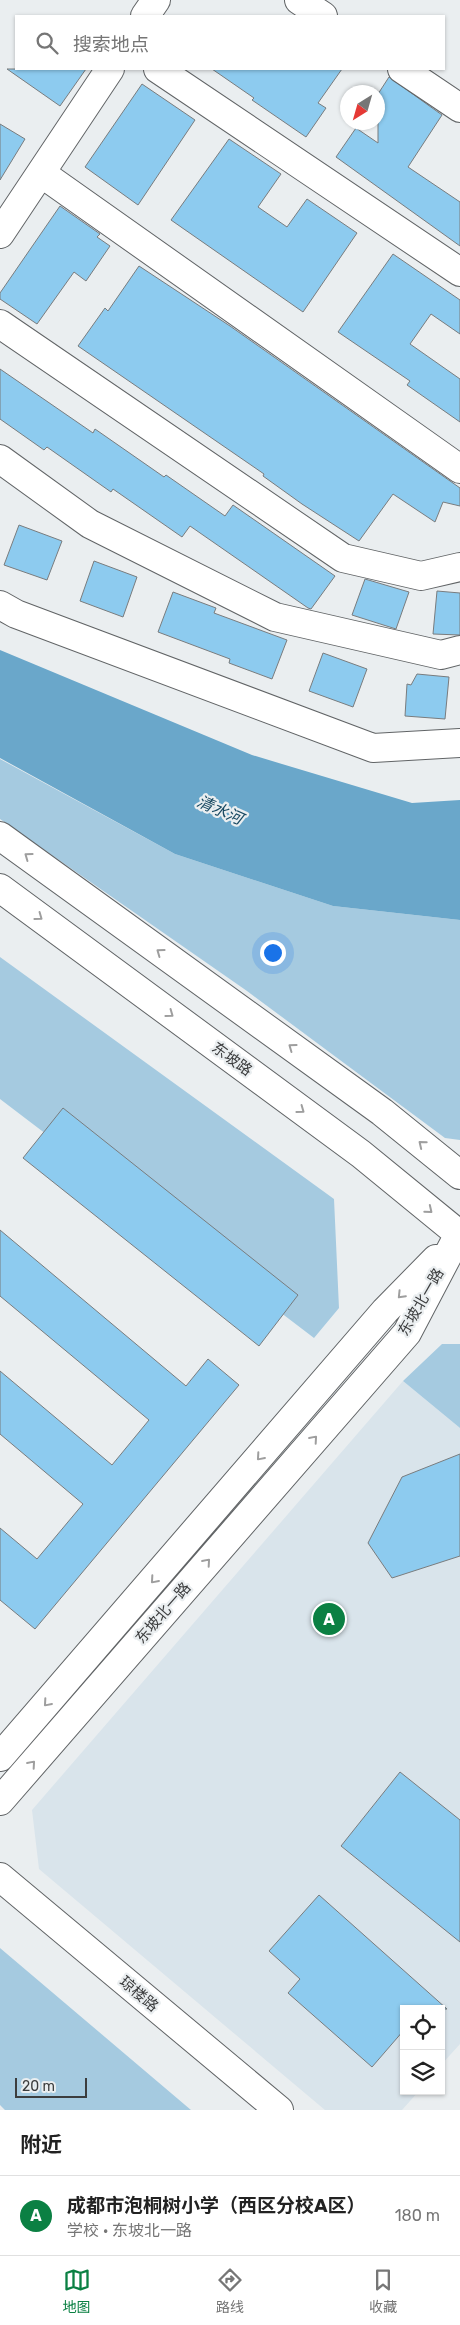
<!DOCTYPE html>
<html lang="zh">
<meta charset="utf-8">
<style>
body{margin:0;font-family:Rubik,"Noto Sans SC",sans-serif;background:#f6f6f6;color:#222}
.controls{position:absolute;right:15px;bottom:15px;display:grid;overflow:hidden;border-radius:0px;box-shadow:0 1px 4px #0004}
.controls button{width:45px;height:45px;display:grid;place-items:center;padding:0;border:0;border-bottom:1px solid #e0e0e0;background:#fff;color:#222;font:25px sans-serif}
.compass{position:absolute;left:340px;top:85px;width:45px;height:45px;border-radius:50%;background:#fff;box-shadow:0 1px 4px #0004;rotate:217deg}
.scale{position:absolute;left:15px;bottom:12px;width:72px;box-sizing:border-box;padding-left:5px;border:2px solid #3c3d3e;border-top:0;font-size:14px;line-height:18px;white-space:nowrap;color:#3c3d3e;-webkit-text-stroke:4px #eaeef0;paint-order:stroke}
.you{position:absolute;left:272px;top:952px;width:18px;height:18px;margin:-12px;border:4px solid #fff;border-radius:50%;background:#1a73e8;box-shadow:0 0 0 8px #1a73e833}
.badge{display:grid;place-items:center;width:32px;height:32px;border-radius:50%;background:#0b8043;color:#fff;font-size:16px;font-weight:700}
.pin{position:absolute;translate:-50% -50%;border:2px solid #fff;box-shadow:0 1px 5px #0006}
.list{margin:0;padding:0;list-style:none}
h2{display:flex;justify-content:space-between;align-items:center;height:65px;margin:0;padding:0 20px;font-size:21px}
h2 small{font-size:16px;font-weight:400;color:#767676}
.list li{display:grid;grid-template-columns:32px 1fr auto;gap:15px;align-items:center;box-sizing:border-box;height:80px;padding:0 20px;border-top:1px solid #e0e0e0}
.list b{display:block;font-size:19px;white-space:nowrap}
.list p{margin:0;font-size:16px;white-space:nowrap;color:#767676}
.list em{font-size:16px;font-style:normal;color:#767676}
.icon{flex:none;width:28px;height:28px;fill:none;stroke:currentColor;stroke-width:2;stroke-linecap:round;stroke-linejoin:round}
.map{position:relative;flex:none;width:460px;height:2110px;overflow:hidden}
.search{position:absolute;background:#fff;box-shadow:0 1px 4px #0004;left:15px;right:15px;top:15px;height:55px;display:flex;align-items:center;gap:12px;box-sizing:border-box;padding:0 18px;border-radius:0px;color:#767676;font-size:19px}
.sheet{height:145px;background:#fff}
nav{display:flex;justify-content:space-around;align-items:center;box-sizing:border-box;height:70px;border-top:1px solid #e0e0e0;background:#fff;font-size:14px;color:#767676}
nav a{display:grid;justify-items:center;gap:2px}
nav .on{color:#0b8043}
.map>svg:first-child{display:block}
.built{fill:#d9e4eb}
.green{fill:#a5cae0}
.water{fill:#6aa7ca}
.building{fill:#8dcbef;stroke:#797c7e}
.lines{fill:none;stroke-linecap:round;stroke-linejoin:round}
.street-casing{stroke:#616466;stroke-width:30}
.secondary-casing{stroke:#616466;stroke-width:30}
.street{stroke:#fff;stroke-width:28}
.secondary{stroke:#fff;stroke-width:28}
.oneway{stroke:#9e9e9e}
.labels{text-anchor:middle;dominant-baseline:central;stroke-width:4.5;stroke-linejoin:round;paint-order:stroke}
.street-label{font-size:15px;fill:#3c3d3e;stroke:#eaeef0}
.water-label{font-size:16px;font-style:italic;fill:#194a63;stroke:#eaeef0}
</style>
<div class="map">
<svg width="460" height="2110" viewBox="0 0 460 2110">
<rect width="100%" height="100%" fill="#eaeef0"/>
<!-- built -->
<path class="built" d="M403,1381L460,1428V2044L441,2065V2009H404V2091H419L402,2110H325L39,1869L32,1810Z"/>
<!-- green -->
<path class="green" d="M0,759L175,854L333,906L460,920V1140L445,1138L247,991L0,819Z
M0,957L334,1199L339,1308L314,1338L0,1099Z
M442,1344H460V1428L403,1381Z
M0,1948L191,2110H5L0,2105Z"/>
<!-- water -->
<path class="water" d="M0,650L252,755L412,803L460,800V920L333,906L175,854L0,758Z"/>
<!-- building -->
<path class="building" d="M7,69H86L60,106Z
M212,69H342L318,103L326,108L306,137L252,100L254,98Z
M389,77L442,115L408,167L460,202V246L336,157L356,128L378,143V94Z
M142,84L195,120L138,205L85,167Z
M0,124L25,139L0,180Z
M229,139L281,174L258,207L287,227L307,199L357,233L303,312L171,220Z
M60,206L100,234L97,237L110,246L86,281L74,272L37,324L0,299V293Z
M393,254L460,300V334L431,314L410,344L460,379V422L407,385L410,381L338,332Z
M139,266L230,326L460,488V506L443,502L435,522L393,494L359,541L302,504L263,476L264,474L78,346L105,308L108,311Z
M0,369L93,433L95,429L164,477L166,475L225,516L233,505L335,576L311,609L308,608L190,526L182,537L113,489L111,492L47,447L44,450L0,419Z
M19,525L62,541L47,580L4,565Z
M94,561L137,577L123,617L80,601Z
M365,579L409,592L396,629L352,615Z
M437,591L460,593V635L433,634Z
M173,592L216,608L214,613L287,640L272,679L229,663L230,659L158,632Z
M323,653L367,669L353,707L309,691Z
M417,674L449,677L445,719L405,716L407,684L411,685Z
M63,1108L298,1295L259,1346L23,1158Z
M0,1230L186,1386L208,1359L239,1385L35,1629L0,1600V1528L37,1559L83,1504L0,1434V1371L112,1465L149,1420L0,1296Z
M460,1454V1556L392,1578L368,1543L402,1477Z
M400,1772L460,1820V1942L341,1846Z
M319,1895L447,2009H404V2030L372,2067L288,1993L300,1979L269,1951Z"/>
<g class="lines">
<!-- street casing -->
<g class="street-casing">
<path id="street" d="M299,0L323,16
M145,16L156,0
M158,69L460,272
M402,69L460,108
M41,173L460,469
M0,234L110,69
M0,324L343,558L421,576L460,567
M0,459L90,524L275,617L441,655L460,650
M0,605L16,614L373,748L460,743
M0,1877L279,2110"/>
</g>
<!-- secondary casing -->
<g class="secondary-casing">
<path id="secondary" d="M0,836L382,1112L460,1175
M0,888L361,1154L460,1235
M0,1757L385,1311L436,1259
M0,1801L407,1333L459,1234"/>
</g>
<!-- street -->
<use href="#street" class="street"/>
<!-- secondary -->
<use href="#secondary" class="secondary"/>
</g>
<!-- one-way arrows -->
<defs><path id="oneway-chevron" d="M-2-3.5L2.5 0L-2 3.5" fill="none" stroke-width="1.6" stroke-linecap="round" stroke-linejoin="round" transform="scale(1.25)"/></defs>
<g class="oneway">
<use href="#oneway-chevron" transform="translate(28 856) rotate(-144)"/>
<use href="#oneway-chevron" transform="translate(39 917) rotate(36)"/>
<use href="#oneway-chevron" transform="translate(160 952) rotate(-144)"/>
<use href="#oneway-chevron" transform="translate(170 1014) rotate(36)"/>
<use href="#oneway-chevron" transform="translate(292 1047) rotate(-144)"/>
<use href="#oneway-chevron" transform="translate(301 1110) rotate(36)"/>
<use href="#oneway-chevron" transform="translate(422 1144) rotate(-141)"/>
<use href="#oneway-chevron" transform="translate(429 1210) rotate(39)"/>
<use href="#oneway-chevron" transform="translate(401 1295) rotate(134)"/>
<use href="#oneway-chevron" transform="translate(314 1439) rotate(-49)"/>
<use href="#oneway-chevron" transform="translate(260 1457) rotate(131)"/>
<use href="#oneway-chevron" transform="translate(207 1562) rotate(-49)"/>
<use href="#oneway-chevron" transform="translate(154 1580) rotate(131)"/>
<use href="#oneway-chevron" transform="translate(47 1703) rotate(131)"/>
<use href="#oneway-chevron" transform="translate(32 1764) rotate(-49)"/>
</g>
<g class="labels">
<!-- street labels -->
<g class="street-label">
<text transform="translate(232 1059) rotate(36)">东坡路</text>
<text transform="translate(421 1302) rotate(-60)">东坡北一路</text>
<text transform="translate(163 1613) rotate(-49)">东坡北一路</text>
<text transform="translate(139 1994) rotate(40)">琼楼路</text>
</g>
<!-- water labels -->
<g class="water-label">
<text transform="translate(220 810) rotate(24)">清水河</text>
</g>
</g>
</svg>
<div class="controls">
<button><svg class="icon" aria-label="locate" viewBox="0 0 24 24"><circle cx="12" cy="12" r="6"/><path d="M12 2v4M12 18v4M2 12h4M18 12h4"/></svg></button>
<button><svg class="icon" aria-label="layers" viewBox="0 0 24 24"><path d="M12 4l9 5-9 5-9-5zM3 14l9 5 9-5"/></svg></button>
</div>
<svg class="compass" viewBox="-18 -18 36 36"><path d="M0-13l5 13h-10z" fill="#e53935"/><path d="M0 13l5-13h-10z" fill="#767676"/></svg>
<div class="scale">20 m</div>
<div class="you"></div>
<div class="pin badge" style="left:329px;top:1619px">A</div>
<div class="search"><svg class="icon" aria-label="search" viewBox="0 0 24 24"><circle cx="10" cy="10" r="6"/><path d="M15 15l6 6"/></svg>搜索地点</div>
</div>
<section class="sheet">
<h2>附近<small></small></h2>
<ul class="list">
<li><span class="badge">A</span><div><b>成都市泡桐树小学（西区分校A区）</b><p>学校 · 东坡北一路</p></div><em>180 m</em></li>
</ul>
</section>
<nav>
<a class="on"><svg class="icon" aria-label="map" viewBox="0 0 24 24"><path d="M3 6l6-2 6 2 6-2v14l-6 2-6-2-6 2zM9 4v14M15 6v14"/></svg>地图</a>
<a><svg class="icon" aria-label="directions" viewBox="0 0 24 24"><path d="M12 3l9 9-9 9-9-9zM9 14v-3h6M13 9l2 2-2 2"/></svg>路线</a>
<a><svg class="icon" aria-label="saved" viewBox="0 0 24 24"><path d="M7 4h10v16l-5-4-5 4z"/></svg>收藏</a>
</nav>
